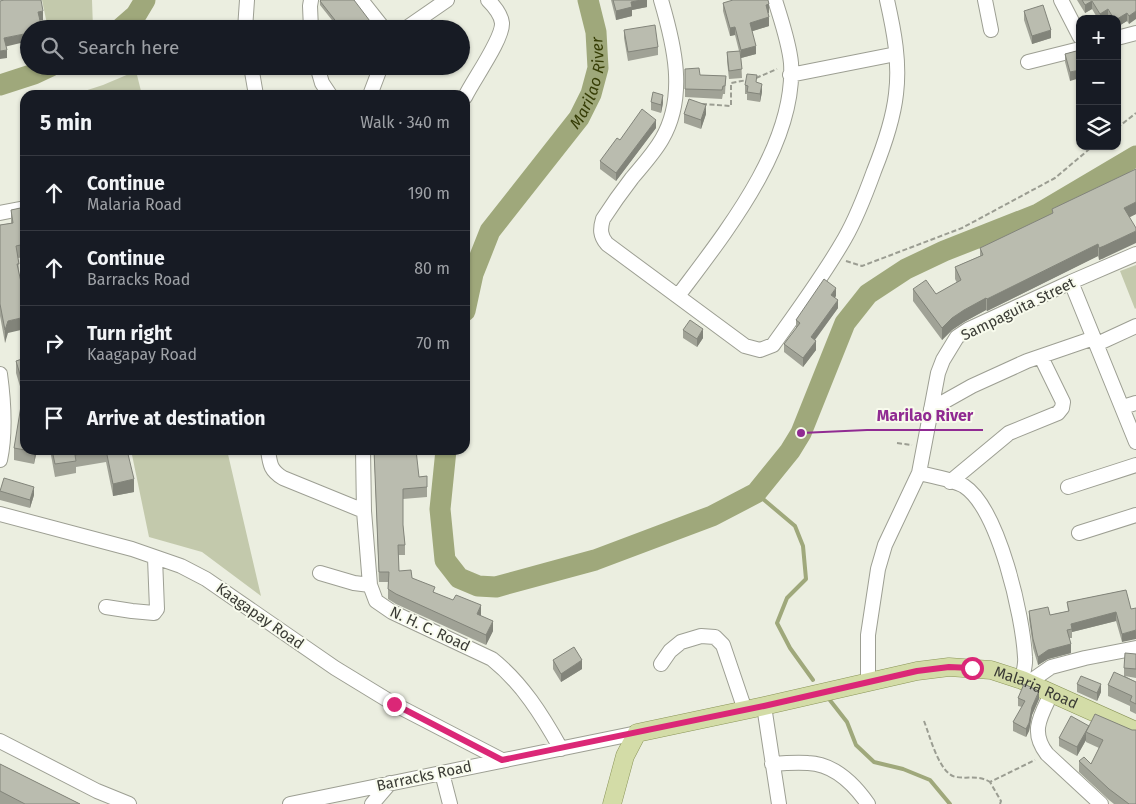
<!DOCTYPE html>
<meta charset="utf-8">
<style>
body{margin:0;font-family:"Fira Sans",sans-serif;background:#20242c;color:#f1f3f6}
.controls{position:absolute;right:15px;top:15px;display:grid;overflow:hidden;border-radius:10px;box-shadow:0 1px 4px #0004}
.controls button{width:45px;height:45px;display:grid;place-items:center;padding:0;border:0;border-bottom:1px solid #363941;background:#171b24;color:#f1f3f6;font:25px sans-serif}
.stop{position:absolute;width:15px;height:15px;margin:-11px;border:4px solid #db2777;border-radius:50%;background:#fff}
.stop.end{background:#db2777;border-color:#fff;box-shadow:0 1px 5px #0008}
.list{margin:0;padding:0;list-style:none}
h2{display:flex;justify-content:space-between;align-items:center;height:65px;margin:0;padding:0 20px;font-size:21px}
h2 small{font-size:16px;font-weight:400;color:#9ea1a6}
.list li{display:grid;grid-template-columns:32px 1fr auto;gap:15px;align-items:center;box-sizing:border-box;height:75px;padding:0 20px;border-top:1px solid #363941}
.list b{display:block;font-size:19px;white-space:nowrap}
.list p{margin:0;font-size:16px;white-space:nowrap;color:#9ea1a6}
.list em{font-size:16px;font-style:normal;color:#9ea1a6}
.icon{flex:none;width:28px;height:28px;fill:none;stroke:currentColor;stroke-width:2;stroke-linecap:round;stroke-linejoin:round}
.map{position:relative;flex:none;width:1136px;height:804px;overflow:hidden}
.search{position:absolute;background:#171b24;box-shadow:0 1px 4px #0004;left:20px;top:20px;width:450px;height:55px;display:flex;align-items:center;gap:12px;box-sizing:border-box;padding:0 18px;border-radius:28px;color:#9ea1a6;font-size:19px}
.panel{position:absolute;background:#171b24;box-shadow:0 1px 4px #0004;left:20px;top:90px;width:450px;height:365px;border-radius:15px}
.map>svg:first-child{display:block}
.green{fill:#c3c9ac}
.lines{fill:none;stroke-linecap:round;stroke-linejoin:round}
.stream{stroke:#9fa87b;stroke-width:4}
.river{stroke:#9fa87b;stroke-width:21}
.minor-casing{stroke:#9d9f93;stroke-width:16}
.major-casing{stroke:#8b9559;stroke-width:19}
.path{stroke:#9b9d92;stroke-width:2;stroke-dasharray:5 2.5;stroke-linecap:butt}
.minor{stroke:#fff;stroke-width:14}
.major{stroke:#d3dca7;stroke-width:18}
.wall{fill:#a0a296}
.shaded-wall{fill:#82847a}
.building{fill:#babcaf;stroke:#82847a}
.route{stroke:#db2777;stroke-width:6}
.labels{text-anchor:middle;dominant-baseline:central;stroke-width:4;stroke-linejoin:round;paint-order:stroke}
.street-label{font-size:15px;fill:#3a3b35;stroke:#f8fbed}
.water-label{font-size:16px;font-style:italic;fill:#363d05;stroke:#f8fbed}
.leader{fill:none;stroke:#902b92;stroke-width:2}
.callout-dot{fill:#902b92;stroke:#f8fbed;stroke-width:2}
.callout-label{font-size:16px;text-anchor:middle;font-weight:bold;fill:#902b92;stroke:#f8fbed;stroke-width:4;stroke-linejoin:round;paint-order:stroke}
</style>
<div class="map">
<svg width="1136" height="804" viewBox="0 0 1136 804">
<rect width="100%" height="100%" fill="#ebeee0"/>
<!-- green -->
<path class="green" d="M42,0H92L93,28L48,29Z
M136,71L142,95H72L103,85Z
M1136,265V308L1135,309L1120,271Z
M131,450H227L261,596L202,552L149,537Z"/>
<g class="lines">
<!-- stream -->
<path class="stream" d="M756,493L795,526L803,546L806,579L787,598L777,623L790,648L813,680
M829,699L847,722L856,745L874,762L903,769L930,780L950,804"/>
<!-- river -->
<g class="river">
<path d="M120,29L136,15L145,0"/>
<path d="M0,85L34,74L51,66"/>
<path id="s1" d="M465,311L473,274L490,231L579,118L591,94L598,68L596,32L588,0"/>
<path d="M446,450L440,509L445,560L459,578L478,586L496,587L595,560L712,516L756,493L790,451L801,433L845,323L868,294L906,269L944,251L1038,214L1136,156"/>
</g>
<!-- minor casing -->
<g class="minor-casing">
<path id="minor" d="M311,0L310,6L311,29
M361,0L384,29
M661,0C674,44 687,96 662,139C654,153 642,166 632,178C622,191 612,205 603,219C600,229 600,236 607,244L745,346L760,350L773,345C798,310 824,275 845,238C857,217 866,193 874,171C884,146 893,121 896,94C900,62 894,31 887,0
M985,0L991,30
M1061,0L1080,37
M245,29L247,0
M405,29L447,0
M1117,38L1136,33
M1028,62L1080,49
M251,66L256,95
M317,66L322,83L330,95
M790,75L896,54
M370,95L381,66
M465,97C473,80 503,39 502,23C501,14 494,6 488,0
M0,213L25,208
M1071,282L1136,442
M678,296C725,233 796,146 791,63C789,42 781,20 775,0
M1097,344L1136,326
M0,374C4,403 6,432 0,460
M1123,407L1136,403
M931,409L972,386L1027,361L1094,338
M268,450C270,464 270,470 283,478L364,511
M363,450L364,511L370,585L376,601L392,612L492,659C522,683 542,715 561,749
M919,473C932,476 954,480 964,486C999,509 1023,617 1025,657C1026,664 1023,673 1022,680
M950,482L1009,433L1058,413L1062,408L1063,402L1041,357
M1068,487L1136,465
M0,514L132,549L181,566L206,579L335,668L394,704L502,760
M1079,533L1136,515
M320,573L354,583L370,585
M106,607L132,611L154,613L157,609L155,558
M661,664L670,651L681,642L701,636L715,637L723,645L745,710
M868,683V635L878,569L885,545L919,473L938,373L943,360L957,337L969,329L1071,282L1136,254
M1028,683L1051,667L1085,658L1136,648
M1051,694C1040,717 1030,732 1047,754L1101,804
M764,706L779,804
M0,741L97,791L129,804
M772,764C784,763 796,762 808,763C834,764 854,784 868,804
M442,773L450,804
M290,804L637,733
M372,804L390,783"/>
</g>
<!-- major casing -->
<g class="major-casing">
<g id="major">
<path id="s2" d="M612,804L625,756L637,733L764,706L917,671L949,667L991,670L1022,680L1136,731"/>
</g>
</g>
<!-- path -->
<path class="path" d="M756,78L777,69
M702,104L731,106V83L747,80
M1117,128L1136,113
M846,261L862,266L962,228L1055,178L1093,146
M897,443L912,445
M924,721C930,736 939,774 956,777C969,779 979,775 990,782
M1000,804L1001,801L990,782L1035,760"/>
<!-- minor -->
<use href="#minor" class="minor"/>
<!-- major -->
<use href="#major" class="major"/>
</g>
<!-- wall -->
<path class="wall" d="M611,0H647V7L632,10V16L616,20Z
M1077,0H1136L1129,24L1127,21L1117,27V19H1109L1108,17L1105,19H1098L1092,9L1085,13Z
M320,1H354L376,29H339L320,5Z
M723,3L769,13H768L769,26L752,31L756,54L741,58L742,78L729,79L727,61V52L739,51L735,35L730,36L723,11Z
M1024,11L1051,38L1032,44L1024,20Z
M624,30L658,47V55L628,61L624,38Z
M1080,50L1070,81L1065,62V54Z
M685,69L700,75L726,76L725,94H723L722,99L685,97Z
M757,83L762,92L760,102L747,100V94H745V85Z
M651,102L663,103L661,113L651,110Z
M684,114H706L701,129L684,123Z
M656,128L616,181L600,169V161L620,140Z
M1136,169V214L1130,217L1104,258L1099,260L1098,256L987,311L986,310L964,322L952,330L942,340L913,301V289L936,294L957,283L955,279V267L980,256V248L1052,214V209Z
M25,207V257L18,258L19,271L5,343L0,316V225L11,223V210Z
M836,296L835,298L838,308L815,340L816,350L803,367L784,352V344L796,328V320Z
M683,330L703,338L697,347L683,338Z
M25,358V393H22L16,373V361Z
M25,407V450H37L34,464L14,460V448Z
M50,450H127L134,492L113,496L106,462L76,467V473L55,477Z
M374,450L419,477L427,476V497L403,499V525L405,545V555H398L399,571L435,593L480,616L493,631L486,645L396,604L388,599V582H379Z
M0,491L34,495L30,508L0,500Z
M1126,590L1122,642L1116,621L1072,632V638H1069L1071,653L1048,659L1038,665L1033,648L1029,619V611L1050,615L1068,611L1067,602Z
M1136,654V678L1125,676L1136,682V714L1130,711V706L1108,696V685L1124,676V668Z
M553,660L582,669L561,682L553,669Z
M1077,684L1101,692L1097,701L1077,692Z
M1018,698L1039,699L1032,715L1029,731L1026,737L1013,731V722L1022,707L1018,706Z
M1089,726L1132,730L1136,804H1114L1109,800L1079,772V761L1091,764L1099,748L1086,742V740L1077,756L1059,746V738Z
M0,764L80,804H0Z"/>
<!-- shaded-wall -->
<path class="shaded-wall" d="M641,0H647V7L632,10V16L616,20V11L631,2Z
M1092,1V9L1085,13V5Z
M769,4V13L766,14V5Z
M1108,9V17L1105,19H1100V14Z
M43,11V20L38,21V12Z
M1136,11V19L1129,24V16Z
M1127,13V21L1117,27V19Z
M769,17V26L750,32V23Z
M735,27V35L730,36V28Z
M1051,30V38L1032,44V36Z
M29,33V41L4,47V38Z
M756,46V54L741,58V50Z
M7,50V58L0,59V51Z
M1080,70V78L1070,81V72Z
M762,84V92L760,102V94Z
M663,95V103L661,113V105Z
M706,105V114L701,129V120Z
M656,120V128L616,181V173Z
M1136,202V214L1124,220V208Z
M1136,231V243L1104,258L1099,260V248Z
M1098,244V256L987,311V299Z
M836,288V296L831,303V295Z
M986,298V310L964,322L952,330L942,340V328L952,318L964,310Z
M838,300V308L811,345V337Z
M25,317V329L8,333L5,343V330L8,321Z
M703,329V338L697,347V339Z
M816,341V350L803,367V358Z
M25,380V393H22V381Z
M35,450H37L34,464Z
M134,479V492L113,496V484Z
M34,487V495L30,508V500Z
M481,605V615L477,624V614Z
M1116,612V621L1072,632L1071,624Z
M493,621V631L486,645V635Z
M1136,630V639L1122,642V634Z
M1071,644V653L1048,659L1038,665V657L1048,650Z
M582,660V669L561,682V674Z
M1101,684V692L1097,701V693Z
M1039,691V699L1032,715L1029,731L1026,737V729L1032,707Z
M1086,732V740L1077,756V747Z"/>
<!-- building -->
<path class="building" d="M4,0H41L43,11L38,12L42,29H29V33L4,38L7,50L0,51V1Z
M321,0H354L376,29H342L320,1Z
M613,0H641L631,2L632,7L616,11Z
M733,0H768L769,4L766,5L769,17L750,23L756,46L741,50L735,27L730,28L723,3Z
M1082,0H1136V11L1129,16L1127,13L1117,19H1114L1108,9L1100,14L1092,1L1085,5Z
M1043,5L1051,30L1032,36L1024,11Z
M655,25L658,47L628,52L624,30Z
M1080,50V70L1070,72L1065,54Z
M740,51L742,69L729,71L727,52Z
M699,68L700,75L726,76L725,86H723L722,90L685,89V69Z
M747,74L757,75L756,82L762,84L760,94L747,92L748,86L745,85Z
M653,92L663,95L661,105L651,102Z
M689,99L706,105L701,120L684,114Z
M642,109L656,120L616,173L600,161L617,138L620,140Z
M1136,169V202L1124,208L1136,228V231L1104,246L1099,248L1098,244L987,299L986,298L964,310L952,318L942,328L913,289L926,280L936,294L961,280L955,267L983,255L980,248L1053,213L1052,209Z
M25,207V244L16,246L19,264H17L25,300V317L8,321L5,330L0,304V225L13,223L11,210Z
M824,279L836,288L831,295L838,300L811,337L816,341L803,358L784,344L800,323L796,320Z
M690,320L703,329L697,339L683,330Z
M25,358V380L22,381L16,361Z
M21,406L25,407V450L14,448Z
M52,450H102L75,455L76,461L55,464Z
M106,450H127L134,479L113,484Z
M374,450H416L419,477L427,476V487L403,489V525L405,545H398L399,571L411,570L412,578L435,587L433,592L453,600L456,595L481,605L477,614L493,621L486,635L396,594L388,589L389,572H379Z
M4,478L34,487L30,500L0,491Z
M1126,590L1131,609L1136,608V630L1122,634L1116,612L1071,624L1072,629L1067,630L1071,644L1048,650L1038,657L1033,639L1029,611L1048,607L1050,615L1069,611L1067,602Z
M574,647L582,660L561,674L553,660Z
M1125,653L1136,654V669L1124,668Z
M1114,672L1136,682V704L1130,701L1132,696L1108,685Z
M1081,676L1101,684L1097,693L1077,684Z
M1024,684L1039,691L1032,707L1029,723L1026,729L1013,722L1025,701L1018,698Z
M1095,714L1132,730H1136V804H1129L1109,789L1079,761L1084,757L1091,764L1103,740L1086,732Z
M1071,716L1089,726L1077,747L1059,738Z
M0,764L80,804H25L0,791Z"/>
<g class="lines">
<!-- route -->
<path class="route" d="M394,704L502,760L764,706L917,671L949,667L972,668"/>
</g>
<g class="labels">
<!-- street labels -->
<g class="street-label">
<text transform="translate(1018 309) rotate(-26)">Sampaguita Street</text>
<text transform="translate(260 616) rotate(35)">Kaagapay Road</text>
<text transform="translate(430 629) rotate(25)">N. H. C. Road</text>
<text stroke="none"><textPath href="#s2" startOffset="485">Malaria Road</textPath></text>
<text transform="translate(424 776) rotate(-12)">Barracks Road</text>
</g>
<!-- water labels -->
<g class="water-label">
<text stroke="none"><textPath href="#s1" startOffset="265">Marilao River</textPath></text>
</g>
</g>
<!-- callouts -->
<path class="leader" d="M801 433L867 430H983"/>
<circle class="callout-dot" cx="801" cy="433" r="5"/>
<g class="callout-label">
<text x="925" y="421">Marilao River</text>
</g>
</svg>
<div class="controls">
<button>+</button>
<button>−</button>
<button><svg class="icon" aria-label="layers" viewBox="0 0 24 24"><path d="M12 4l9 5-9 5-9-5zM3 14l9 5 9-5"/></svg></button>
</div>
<div class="stop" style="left:972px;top:668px"></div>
<div class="stop end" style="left:394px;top:704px"></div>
<div class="search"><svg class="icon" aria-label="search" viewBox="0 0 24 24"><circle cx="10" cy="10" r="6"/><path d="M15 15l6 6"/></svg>Search here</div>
<section class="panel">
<h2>5 min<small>Walk · 340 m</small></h2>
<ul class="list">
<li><svg class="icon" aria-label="ahead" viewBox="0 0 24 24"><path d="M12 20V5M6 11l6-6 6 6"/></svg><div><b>Continue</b><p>Malaria Road</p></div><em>190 m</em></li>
<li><svg class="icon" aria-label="ahead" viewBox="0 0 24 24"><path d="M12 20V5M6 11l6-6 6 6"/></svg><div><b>Continue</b><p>Barracks Road</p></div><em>80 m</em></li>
<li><svg class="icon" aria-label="right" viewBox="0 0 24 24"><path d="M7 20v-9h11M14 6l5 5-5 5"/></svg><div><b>Turn right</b><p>Kaagapay Road</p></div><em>70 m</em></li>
<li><svg class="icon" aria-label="arrive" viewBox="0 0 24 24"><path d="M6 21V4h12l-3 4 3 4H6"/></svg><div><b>Arrive at destination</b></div></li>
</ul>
</section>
</div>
